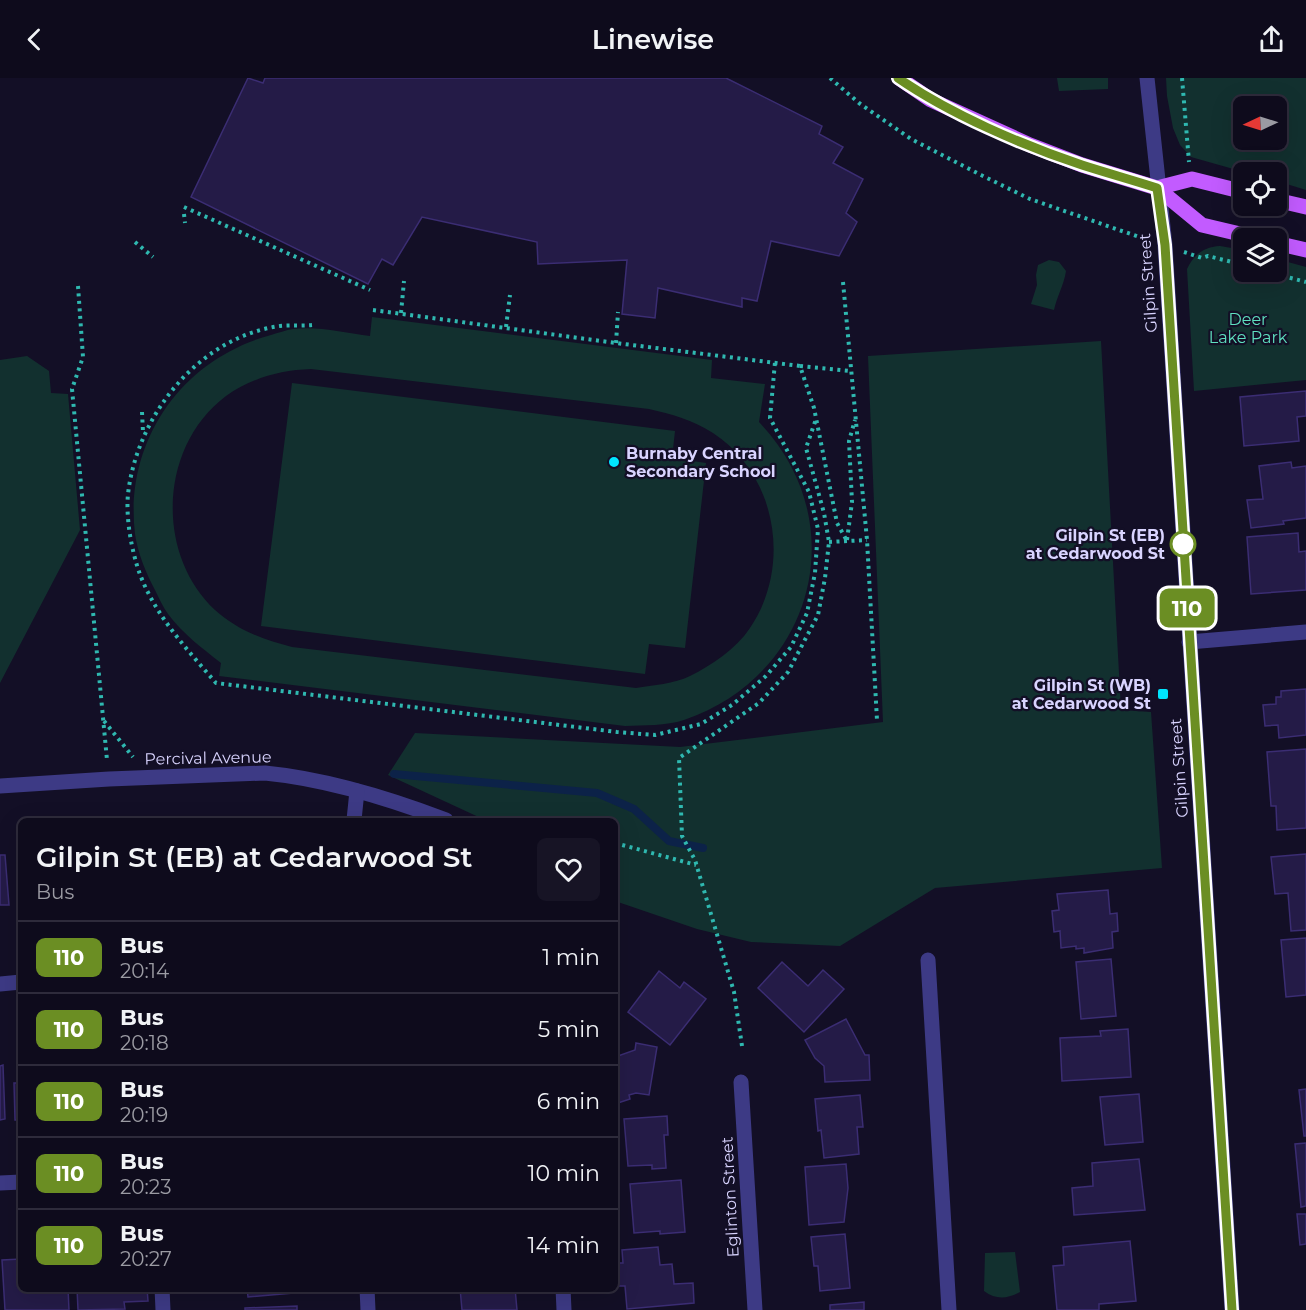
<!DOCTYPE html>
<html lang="en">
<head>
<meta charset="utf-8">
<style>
  :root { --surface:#0e0b1c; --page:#171425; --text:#f1f3f6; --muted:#9b9ba3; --line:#2e2b3b }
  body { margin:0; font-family:Montserrat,sans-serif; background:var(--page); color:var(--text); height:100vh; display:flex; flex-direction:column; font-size:22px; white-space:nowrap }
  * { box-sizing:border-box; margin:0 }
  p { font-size:20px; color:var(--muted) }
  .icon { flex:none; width:33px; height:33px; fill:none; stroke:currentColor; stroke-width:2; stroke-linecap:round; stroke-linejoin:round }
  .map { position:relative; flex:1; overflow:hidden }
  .panel { position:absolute; left:18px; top:740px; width:600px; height:474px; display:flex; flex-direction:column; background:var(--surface); border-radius:9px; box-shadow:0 6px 24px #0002,0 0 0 2px var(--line) }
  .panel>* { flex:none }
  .badge { padding:0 12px; border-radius:9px; font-size:21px; line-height:39px }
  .needle { width:39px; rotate:266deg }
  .controls { position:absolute; left:1233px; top:18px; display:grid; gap:12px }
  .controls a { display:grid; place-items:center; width:54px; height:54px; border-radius:9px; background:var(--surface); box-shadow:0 6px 24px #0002,0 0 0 2px var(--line); font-size:30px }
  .map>.badge { position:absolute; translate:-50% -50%; box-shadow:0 0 0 3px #fff }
  .round { display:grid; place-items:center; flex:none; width:63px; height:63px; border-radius:9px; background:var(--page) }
  .summary { display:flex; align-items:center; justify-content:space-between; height:102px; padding:0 18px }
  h1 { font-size:28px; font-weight:600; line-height:45px }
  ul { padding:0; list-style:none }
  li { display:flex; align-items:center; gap:18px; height:72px; padding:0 18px; border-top:2px solid var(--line) }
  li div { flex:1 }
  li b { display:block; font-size:22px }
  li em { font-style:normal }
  li .badge { min-width:66px; font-weight:700; text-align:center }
  header { display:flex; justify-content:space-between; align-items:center; height:78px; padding:0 18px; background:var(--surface); font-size:27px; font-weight:600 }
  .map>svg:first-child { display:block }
  .green { fill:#12302f; fill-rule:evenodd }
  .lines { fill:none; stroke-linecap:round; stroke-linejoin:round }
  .stream { stroke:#0c2248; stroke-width:8 }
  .building { fill:#241b47; stroke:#3b2d73; stroke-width:1.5 }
  .path { stroke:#2fb8b0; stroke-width:4; stroke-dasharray:3 4.5; stroke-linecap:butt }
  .minor { stroke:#3d3a85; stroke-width:15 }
  .major { stroke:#c25bff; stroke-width:15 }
  .line-casing { stroke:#fff; stroke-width:14 }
  .line { stroke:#6b8e23; stroke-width:9 }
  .poi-dot { fill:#00e5ff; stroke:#130f26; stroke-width:2 }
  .stop-dot { fill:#fff; stroke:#6b8e23; stroke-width:3 }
  .labels { text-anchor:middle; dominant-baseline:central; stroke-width:4.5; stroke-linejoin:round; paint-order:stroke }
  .street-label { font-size:16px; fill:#d9d4ff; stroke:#130f26 }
  .park-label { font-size:16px; fill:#5fe0c0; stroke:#130f26 }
  .poi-label { font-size:16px; font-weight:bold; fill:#d9d4ff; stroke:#130f26; text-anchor:start }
  .stop-label { font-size:16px; font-weight:bold; fill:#d9d4ff; stroke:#130f26; text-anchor:end }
</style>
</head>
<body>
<header><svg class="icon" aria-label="back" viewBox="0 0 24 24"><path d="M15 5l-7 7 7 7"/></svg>Linewise<svg class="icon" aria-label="share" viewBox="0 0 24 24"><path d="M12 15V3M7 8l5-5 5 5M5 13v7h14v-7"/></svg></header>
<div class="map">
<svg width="1306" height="1232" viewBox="0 0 1306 1232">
  <rect width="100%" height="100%" fill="#130f26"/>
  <g class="green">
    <polygon points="1057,0 1108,0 1108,11 1059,13"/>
    <path d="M1166,0H1306V112L1277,103L1276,94H1244L1191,79L1180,67L1173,50L1167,18ZM1244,28H1276V62H1244Z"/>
    <path d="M1220,168L1243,172L1244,194H1276L1277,181L1306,189V302L1194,313L1187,191C1194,176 1204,169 1220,168Z"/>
    <path d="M1049,182L1059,184L1066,193C1064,207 1057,218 1054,232L1031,226L1037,207L1036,197L1038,187Z"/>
    <path d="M372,239L712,282L711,300L765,306L759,344C855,444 814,598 684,642C666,648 644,647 625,648L219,598L221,585C202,570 183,556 168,536C163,529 159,520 155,512C146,495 138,476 135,456C124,364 181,281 271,257C278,255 286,252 293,251C318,248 346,255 370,258ZM311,291L649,331C671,336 693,342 713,355C777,397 792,488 750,550C736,571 712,587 690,598C674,606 653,607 636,610L292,569C264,562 237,552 215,532C155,476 159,368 226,318C252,300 280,292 311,291Z"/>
    <polygon points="1101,263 1121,632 1151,634 1162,790 935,810 840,868 751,864 697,851 615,823 615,742 485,742 388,697 415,655 680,669 883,644 868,278"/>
    <polygon points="27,278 49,293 51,315 68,316 80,452 0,605 0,282"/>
    <polygon points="292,305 675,353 672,380 706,385 685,570 649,566 645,596 261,548"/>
    <path d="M1015,1174L1020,1214C1007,1221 996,1222 984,1213L985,1175Z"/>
  </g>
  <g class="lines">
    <polyline class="stream" points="394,696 597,715 634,731 669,763 703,770"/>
  </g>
  <g class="building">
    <polygon points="248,0 263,5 265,0 726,0 822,48 819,56 843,69 833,85 863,101 846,135 857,144 839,178 771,163 757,223 742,220 742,229 658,210 655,240 622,236 627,182 538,186 537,164 422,139 393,187 382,181 368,206 191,119"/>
    <polygon points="1306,313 1306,338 1297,339 1299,363 1244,368 1240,319"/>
    <polygon points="1291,384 1292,390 1306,388 1306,440 1283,443 1284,446 1251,450 1247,422 1263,421 1259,388"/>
    <polygon points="1298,455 1299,474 1306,473 1306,512 1251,516 1247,459"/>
    <polygon points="1306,611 1306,657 1279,660 1278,647 1265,648 1263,627 1276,626 1276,619 1281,619 1281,613"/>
    <polygon points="1306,671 1306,750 1277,752 1276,728 1271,728 1267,674"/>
    <polygon points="1306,776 1306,852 1291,853 1288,815 1275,816 1271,779"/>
    <polygon points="0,777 5,777 9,827 0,827"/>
    <polygon points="1108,812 1110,836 1117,835 1118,853 1112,854 1113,870 1084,875 1084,870 1076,871 1076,868 1061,870 1060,853 1054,854 1052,833 1059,832 1057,816"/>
    <polygon points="1306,860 1306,917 1286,919 1281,862"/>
    <polygon points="1111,881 1116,938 1081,941 1076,884"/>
    <polygon points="782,884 808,908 823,892 844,911 804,954 758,910"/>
    <polygon points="659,893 680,910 684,904 706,921 670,967 628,934"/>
    <polygon points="846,941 865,977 869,977 870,1002 825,1004 824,988 815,980 805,962"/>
    <polygon points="1128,951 1131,999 1062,1003 1060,960 1101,958 1100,953"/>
    <polygon points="636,965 657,969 649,1017 636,1015 629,1017 630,1021 615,1026 615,979 635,972"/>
    <polygon points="3,987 5,1041 0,1042 0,988"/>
    <polygon points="14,1005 21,1005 21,1042 15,1042"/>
    <polygon points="1306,1011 1306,1058 1304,1058 1299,1012"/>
    <polygon points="1139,1016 1143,1064 1105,1067 1100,1019"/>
    <polygon points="860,1017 863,1049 857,1049 859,1076 824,1080 821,1052 818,1053 815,1021"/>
    <polygon points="667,1038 668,1057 664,1057 666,1090 652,1091 652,1087 628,1088 624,1041"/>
    <polygon points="1306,1065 1306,1128 1301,1129 1295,1066"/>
    <polygon points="1139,1081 1145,1132 1074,1137 1072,1110 1093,1108 1092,1085"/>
    <polygon points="846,1086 848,1110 844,1144 809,1147 805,1089"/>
    <polygon points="681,1102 685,1154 660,1156 660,1153 634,1155 630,1106"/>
    <polygon points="1297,1136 1306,1136 1306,1166 1300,1167"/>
    <polygon points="845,1156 850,1210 820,1213 818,1188 814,1188 811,1159"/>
    <polygon points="1130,1163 1136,1223 1099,1226 1099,1232 1057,1232 1053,1188 1064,1187 1063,1169"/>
    <polygon points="658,1169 660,1187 672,1186 674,1206 693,1205 694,1225 627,1231 625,1208 618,1208 616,1185 623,1185 622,1172"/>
    <polygon points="21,1181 21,1210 68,1210 69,1232 5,1232 2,1182"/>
    <polygon points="77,1210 147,1210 148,1223 124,1224 125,1231 78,1232"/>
    <polygon points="247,1210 292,1210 293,1215 248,1219"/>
    <polygon points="460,1210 515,1210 517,1232 462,1232"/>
    <polygon points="864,1224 864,1232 830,1232 830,1227"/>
    <polygon points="297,1228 297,1232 245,1232 245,1230"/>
  </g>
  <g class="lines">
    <g class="path">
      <polyline points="830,0 859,25 911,61 981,97 1030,121 1145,161"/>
      <polyline points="1182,0 1189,84"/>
      <polyline points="184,129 370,212"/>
      <polyline points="184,136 185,145"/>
      <polyline points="135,164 153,179"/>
      <polyline points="1184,174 1202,180 1208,178 1244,187"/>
      <polyline points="1268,194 1306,204"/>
      <polyline points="843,204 867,462 877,642"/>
      <polyline points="78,208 83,279 72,311 107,682"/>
      <polyline points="373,232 616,265 800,288 814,330 837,445 847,463"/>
      <polyline points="401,235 404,203"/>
      <path d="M312,247C302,248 291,247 280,248C199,259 137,337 128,416C126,437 130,463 136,484C149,531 185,569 216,605L617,654L655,657L701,646L732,627L766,598L791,569L807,535L815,495L818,451L809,414L770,340L775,284"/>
      <polyline points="506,249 510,217"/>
      <polyline points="616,265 618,234"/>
      <polyline points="800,288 851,293"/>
      <polyline points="142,334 143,354"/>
      <polyline points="847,462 852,424 849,363 855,342"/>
      <polyline points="829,464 867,462"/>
      <polyline points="104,643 133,679"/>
      <polyline points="615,765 696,787"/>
      <polyline points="742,968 734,914 695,782 682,758 679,680 759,625 788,594 818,537 825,500 829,464 824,435 806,370 816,341"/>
    </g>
    <g class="minor">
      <polyline points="1147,0 1165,167 1232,1232"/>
      <polyline points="1189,564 1306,554"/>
      <path d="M0,708L109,701L265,695C327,701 388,720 446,742"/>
      <polyline points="354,742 357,713"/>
      <polyline points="928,882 949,1232"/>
      <polyline points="0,906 21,904"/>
      <polyline points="741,1004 755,1232"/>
      <polyline points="0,1105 21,1104"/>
      <polyline points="162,1210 163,1232"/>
      <polyline points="367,1210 368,1232"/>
      <polyline points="563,1210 564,1232"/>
    </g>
    <g class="major">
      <polyline points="899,0 931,22 1030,67 1082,87 1157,110 1202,147 1257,160"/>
      <polyline points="1157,110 1192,101 1244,114"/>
      <polyline points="1276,122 1306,129"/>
      <polyline points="1276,165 1306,172"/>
    </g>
  </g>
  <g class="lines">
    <g class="line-casing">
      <path id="line" d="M898,0C950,36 1022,67 1082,87C1107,95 1132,102 1157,110L1165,167L1232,1232"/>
    </g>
    <use href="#line" class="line"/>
  </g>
  <g class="poi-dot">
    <circle cx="614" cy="384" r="6"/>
    <rect x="1157" y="610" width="12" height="12" rx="3"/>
  </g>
  <circle class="stop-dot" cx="1183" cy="466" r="12"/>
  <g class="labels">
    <g class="street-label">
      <text transform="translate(1148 205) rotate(-94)">Gilpin Street</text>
      <text transform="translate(208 680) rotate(-1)">Percival Avenue</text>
      <text transform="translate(1179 690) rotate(-94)">Gilpin Street</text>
      <text transform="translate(730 1119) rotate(-93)">Eglinton Street</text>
    </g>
    <g class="park-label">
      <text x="1248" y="241">Deer<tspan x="1248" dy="18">Lake Park</tspan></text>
    </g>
    <g class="poi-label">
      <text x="626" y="375">Burnaby Central<tspan x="626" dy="18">Secondary School</tspan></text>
      <text x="1151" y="607" text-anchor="end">Gilpin St (WB)<tspan x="1151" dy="18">at Cedarwood St</tspan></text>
    </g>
    <g class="stop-label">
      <text x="1165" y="457">Gilpin St (EB)<tspan x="1165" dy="18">at Cedarwood St</tspan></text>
    </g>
  </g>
</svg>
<div class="controls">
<a><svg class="needle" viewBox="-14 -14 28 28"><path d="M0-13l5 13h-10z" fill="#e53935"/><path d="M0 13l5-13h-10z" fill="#9b9ba3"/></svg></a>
<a><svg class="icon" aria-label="locate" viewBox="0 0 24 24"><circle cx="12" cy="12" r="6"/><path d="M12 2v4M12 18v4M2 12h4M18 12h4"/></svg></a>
<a><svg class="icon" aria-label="layers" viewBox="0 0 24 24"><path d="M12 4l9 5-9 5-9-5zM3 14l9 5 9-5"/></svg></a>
</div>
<b class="badge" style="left:1187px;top:530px;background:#6b8e23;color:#fff">110</b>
<section class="panel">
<div class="summary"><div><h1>Gilpin St (EB) at Cedarwood St</h1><p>Bus</p></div><a class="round"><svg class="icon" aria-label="heart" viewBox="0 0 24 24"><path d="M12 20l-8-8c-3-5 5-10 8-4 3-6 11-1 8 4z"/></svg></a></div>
<ul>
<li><span class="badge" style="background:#6b8e23;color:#fff">110</span><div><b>Bus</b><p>20:14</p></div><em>1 min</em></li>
<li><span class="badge" style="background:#6b8e23;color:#fff">110</span><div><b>Bus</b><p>20:18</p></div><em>5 min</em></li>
<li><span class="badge" style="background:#6b8e23;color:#fff">110</span><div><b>Bus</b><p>20:19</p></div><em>6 min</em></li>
<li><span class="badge" style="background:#6b8e23;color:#fff">110</span><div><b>Bus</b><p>20:23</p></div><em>10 min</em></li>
<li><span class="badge" style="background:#6b8e23;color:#fff">110</span><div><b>Bus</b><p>20:27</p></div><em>14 min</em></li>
</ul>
</section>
</div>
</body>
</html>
